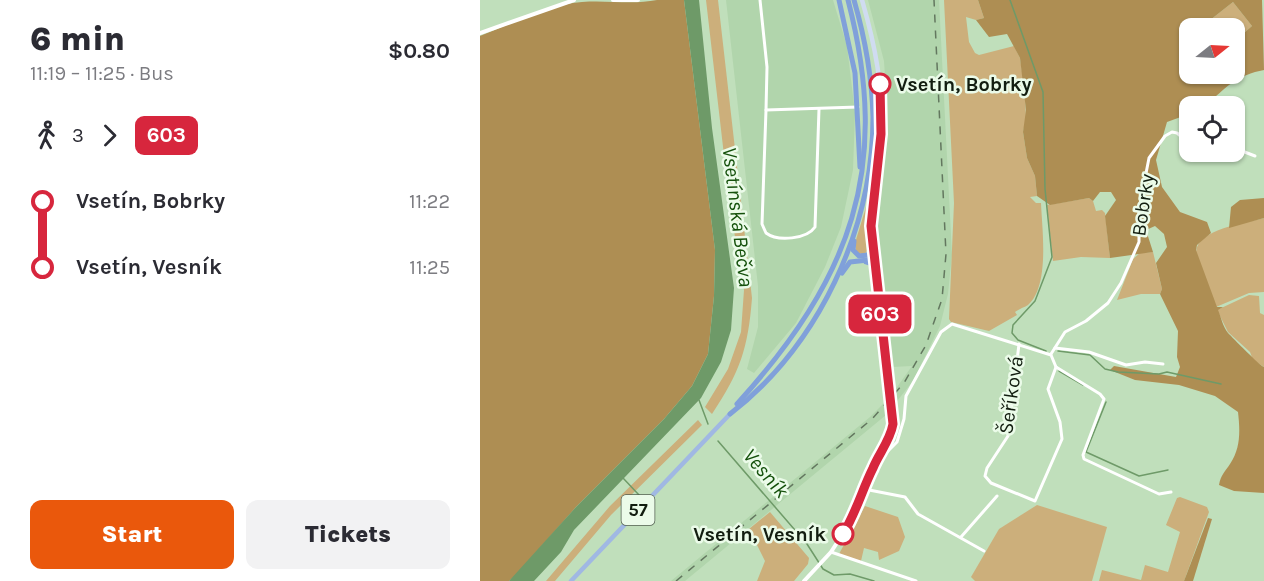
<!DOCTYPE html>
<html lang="en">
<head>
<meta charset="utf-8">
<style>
  :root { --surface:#fff; --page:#f2f2f3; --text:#2b2b33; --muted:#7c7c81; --accent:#ea580c }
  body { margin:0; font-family:Karla,sans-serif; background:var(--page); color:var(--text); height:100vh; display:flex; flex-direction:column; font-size:22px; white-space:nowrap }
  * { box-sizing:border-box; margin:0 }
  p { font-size:20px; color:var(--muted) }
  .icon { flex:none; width:33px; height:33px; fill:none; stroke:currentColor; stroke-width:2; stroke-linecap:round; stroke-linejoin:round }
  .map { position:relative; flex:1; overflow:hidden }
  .side { display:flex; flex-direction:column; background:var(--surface); width:480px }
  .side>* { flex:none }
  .badge { padding:0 12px; border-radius:9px; font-size:21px; line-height:39px }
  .needle { width:39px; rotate:72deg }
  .buttons { position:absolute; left:699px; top:18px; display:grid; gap:12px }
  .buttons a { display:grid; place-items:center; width:66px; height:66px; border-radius:12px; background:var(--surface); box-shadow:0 2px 4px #0004; font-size:30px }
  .map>.badge { position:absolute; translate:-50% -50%; box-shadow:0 0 0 3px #fff }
  .legs { display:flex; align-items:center; gap:9px; height:66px; padding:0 30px; font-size:20px }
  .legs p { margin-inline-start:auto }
  .overview { display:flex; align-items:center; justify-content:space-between; height:102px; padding:0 30px }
  h1 { font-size:33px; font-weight:800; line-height:45px }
  .primary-button { display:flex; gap:12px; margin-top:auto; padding:12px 30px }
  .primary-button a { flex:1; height:69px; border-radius:12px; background:var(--accent); color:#fff; font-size:24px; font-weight:800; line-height:69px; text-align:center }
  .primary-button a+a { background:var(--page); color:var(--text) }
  ul { padding:0 30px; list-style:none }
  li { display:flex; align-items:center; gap:21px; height:66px; font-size:22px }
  li i { display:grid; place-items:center; width:9px; height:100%; margin:0 8px; background:currentColor }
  li i::after { content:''; width:15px; height:15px; margin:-8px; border:4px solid; border-radius:50%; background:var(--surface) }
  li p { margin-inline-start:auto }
  li:first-child i { background:linear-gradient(#0000 50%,currentColor 0) }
  li:last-child i { background:linear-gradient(currentColor 50%,#0000 0) }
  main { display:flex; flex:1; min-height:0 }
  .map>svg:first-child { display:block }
  .built { fill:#b1d5ac }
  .green { fill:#ccaf7b }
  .forest { fill:#ae8e53; fill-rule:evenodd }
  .water { fill:#6e9a68 }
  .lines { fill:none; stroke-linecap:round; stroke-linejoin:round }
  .stream { stroke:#6e9a68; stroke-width:1.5 }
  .minor { stroke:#fff; stroke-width:3 }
  .tertiary { stroke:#fff; stroke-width:4 }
  .secondary { stroke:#d0dcf1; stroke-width:4.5 }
  .primary { stroke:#a0b8e3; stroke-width:4.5 }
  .trunk { stroke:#80a0da; stroke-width:5 }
  .rail { stroke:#63775f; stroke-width:1.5; stroke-dasharray:8 8; stroke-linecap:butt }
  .line-1-casing { stroke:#fff; stroke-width:14 }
  .line-1 { stroke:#d7263d; stroke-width:9 }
  .stop-1-dot { fill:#fff; stroke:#d7263d; stroke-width:3 }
  .labels { text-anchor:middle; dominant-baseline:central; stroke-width:5; stroke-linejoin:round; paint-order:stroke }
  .shield { fill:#ebfbe9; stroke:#536051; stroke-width:1.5 }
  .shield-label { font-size:18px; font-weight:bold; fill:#121d10 }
  .stop-label { font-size:20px; font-weight:bold; fill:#121d10; stroke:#ebfbe9; text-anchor:start }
  .street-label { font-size:20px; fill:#121d10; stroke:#ebfbe9 }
  .water-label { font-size:21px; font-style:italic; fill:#15510c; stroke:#ebfbe9 }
</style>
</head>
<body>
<main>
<section class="side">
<div class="overview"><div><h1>6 min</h1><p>11:19 – 11:25 · Bus</p></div><b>$0.80</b></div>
<div class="legs"><svg class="icon" aria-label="walk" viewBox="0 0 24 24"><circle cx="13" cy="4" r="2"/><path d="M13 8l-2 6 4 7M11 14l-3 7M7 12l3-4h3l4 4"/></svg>3<svg class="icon" aria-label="forward" viewBox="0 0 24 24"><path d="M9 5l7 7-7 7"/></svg><b class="badge" style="background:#d7263d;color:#fff">603</b></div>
<ul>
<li><i style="color:#d7263d"></i><b>Vsetín, Bobrky</b><p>11:22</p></li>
<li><i style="color:#d7263d"></i><b>Vsetín, Vesník</b><p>11:25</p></li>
</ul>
<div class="primary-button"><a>Start</a><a>Tickets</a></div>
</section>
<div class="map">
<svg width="784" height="581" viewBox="0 0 784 581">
  <rect width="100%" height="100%" fill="#c0dfbb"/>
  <g class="built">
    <polygon points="246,0 353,0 367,46 375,113 373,170 361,227 345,267 316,323 274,373 267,369 278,327 278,286"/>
    <polygon points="388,0 459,0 472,255 468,294 460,326 433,381 406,415 205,581 191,581 390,417 410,397 432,366 412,367 394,228 406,92 404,61"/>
  </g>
  <g class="green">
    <path d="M226,0H238L272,298C268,349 260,372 232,414L225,407L248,369L261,332L264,290L250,207Z"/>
    <path d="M464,0H498L504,18L496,20L486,17L489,42L495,53L499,55L534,46L540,58L545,92L546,119L543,132L547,158L555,176L557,196L550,197L556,203H561C562,229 570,286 548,305C545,307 539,309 535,312L537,315L509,331L471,322L469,319L474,203Z"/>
    <polygon points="753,2 772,26 755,41 754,28 720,28"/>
    <polygon points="390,194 390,247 384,255 376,252 375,243"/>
    <polygon points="609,198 613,201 616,211 622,210 625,213 630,258 601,257 573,261 567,205"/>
    <path d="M784,218V292L769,293L736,307L716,252C717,229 766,223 784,218Z"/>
    <polygon points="673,252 682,289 680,294 661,294 637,300 653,259 660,253"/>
    <polygon points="769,295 779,296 780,313 784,315 784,367 773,360 770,352 748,332 737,310"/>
    <polygon points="218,420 222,425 131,515 75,581 66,581 130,506"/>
    <polygon points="700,497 727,507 729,512 704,581 619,581 622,570 661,580 665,565 688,572 700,532 686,525 697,498"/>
    <polygon points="557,505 627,527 612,581 495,581 491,577 519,529"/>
    <polygon points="385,506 418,517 425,537 419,551 399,560 398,552 384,548 381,561 359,554"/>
    <polygon points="290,512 329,558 328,564 314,581 277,581 285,561 269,529"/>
  </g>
  <g class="forest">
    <path d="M177,0H204L235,250L234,296L228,354L212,386L184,419L96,507L36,575L29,581H0V36C32,24 68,4 102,2C128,0 152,5 177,0Z"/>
    <path d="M498,0H782L784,70C772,72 760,77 749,85C735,96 729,106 710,106L709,114L687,122L676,160L682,187L700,212L727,222L731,233L717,245L716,250L737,307H743L738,310C741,317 743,327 748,333C753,338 780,366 784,367V493L754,491L739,485C741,474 745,472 750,464C761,448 760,430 758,412L735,396L699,385L655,380L630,370L634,366L696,377L700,367L697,357L698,331L680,294L682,289L676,263L687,247L684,234L675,226L666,230L673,252L630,258L625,216L636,200L631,192H620L613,201L609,198L570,205L557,196L555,176L547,158L543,132L546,110L540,58L527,34L509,37L496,20L504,18ZM753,2L772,26L755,41L754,74H710V28H720Z"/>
    <polygon points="784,198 784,218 749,228 751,207 760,200"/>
    <polygon points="728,518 732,519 713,581 704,581"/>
  </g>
  <polygon class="water" points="204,0 219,0 232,128 254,288 251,330 241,362 221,398 94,530 81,552 54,581 29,581 96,507 184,419 212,386 228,354 234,296 235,250"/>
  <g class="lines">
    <g class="stream">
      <polyline points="530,0 563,92 565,189 572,257 555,301 533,325 532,333 538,340 566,351"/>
      <polyline points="578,351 610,355 625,369 638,372 679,374 687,372 741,384"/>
      <polyline points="579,371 603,385"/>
      <polyline points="219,400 228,424"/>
      <polyline points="626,402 606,452 659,476 688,470"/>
      <polyline points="238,441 327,544 343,569 354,575 370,574 394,581"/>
      <polyline points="143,478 159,495"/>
    </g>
    <g class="minor">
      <polyline points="280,0 287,67 286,110 378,107"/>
      <path d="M286,110L282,224L286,233C298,242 327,239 335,227L339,109"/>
      <polyline points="727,152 762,151 775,156"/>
      <polyline points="539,344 528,436 507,468 505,476 511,483 555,501 582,439 580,422 568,389 576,367"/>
      <polyline points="575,348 609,352 646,365 665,362 683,364"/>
      <polyline points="571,354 585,332 606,321 628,303 641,283 659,242 659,209 669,158 685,136 692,132 697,133 710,144"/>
      <polyline points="394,465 417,442 424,419 426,396 461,332 472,324 571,355 576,367 620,394 624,399 603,455 604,459 679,494 691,492"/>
      <polyline points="384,489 425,497 438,514 504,551"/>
      <polyline points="481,537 517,496"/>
      <polyline points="351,552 436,581"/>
    </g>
    <g class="tertiary">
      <polyline points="133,0 158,0"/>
      <polyline points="0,33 94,0"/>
      <polyline points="324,581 351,552 375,515 393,467 412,432 413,412 395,273"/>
    </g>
    <path class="secondary" d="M382,0C395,45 404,89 401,136C398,174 388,211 393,250"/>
    <polyline class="primary" points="91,581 250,414"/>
    <g class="trunk">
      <polyline points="359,0 375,73 380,167"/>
      <polyline points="374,241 373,250 379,256 388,255 393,246"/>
      <polyline points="386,262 392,264 395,273"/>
      <polyline points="362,273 370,262 388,260 394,253"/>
      <path d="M257,404C371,278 412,169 368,0"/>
      <path d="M250,414C339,345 393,229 393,117C392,77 385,38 374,0"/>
    </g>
    <polyline class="rail" points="196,581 392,419 424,383 446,345 462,299 466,254 454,0"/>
  </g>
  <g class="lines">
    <g class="line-1-casing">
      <path id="line-1" d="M363,534C376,513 382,490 393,468C399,453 410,441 413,424L391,226L401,134L400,84"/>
    </g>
    <use href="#line-1" class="line-1"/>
  </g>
  <g class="stop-1-dot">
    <circle cx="400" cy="84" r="10"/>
    <circle cx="363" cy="534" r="10"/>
  </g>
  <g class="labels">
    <rect class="shield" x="141.5" y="495" width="33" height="30" rx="4.5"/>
    <g class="shield-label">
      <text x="158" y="510">57</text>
    </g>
    <g class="stop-label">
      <text x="416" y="84">Vsetín, Bobrky</text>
      <text x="346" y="534" text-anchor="end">Vsetín, Vesník</text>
    </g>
    <g class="street-label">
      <text transform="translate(663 205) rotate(-82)">Bobrky</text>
      <text transform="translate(531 395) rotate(-82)">Šeříková</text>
    </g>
    <g class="water-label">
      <text transform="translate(258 217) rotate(83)">Vsetínská Bečva</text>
      <text transform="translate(286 473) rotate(49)">Vesník</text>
    </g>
  </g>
</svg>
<div class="buttons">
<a><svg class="needle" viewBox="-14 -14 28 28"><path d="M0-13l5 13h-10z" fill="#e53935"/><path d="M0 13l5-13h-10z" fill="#7c7c81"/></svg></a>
<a><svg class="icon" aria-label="locate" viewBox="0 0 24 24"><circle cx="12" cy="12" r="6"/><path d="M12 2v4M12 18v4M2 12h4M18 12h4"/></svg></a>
</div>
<b class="badge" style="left:400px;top:314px;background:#d7263d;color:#fff">603</b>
</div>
</main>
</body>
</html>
